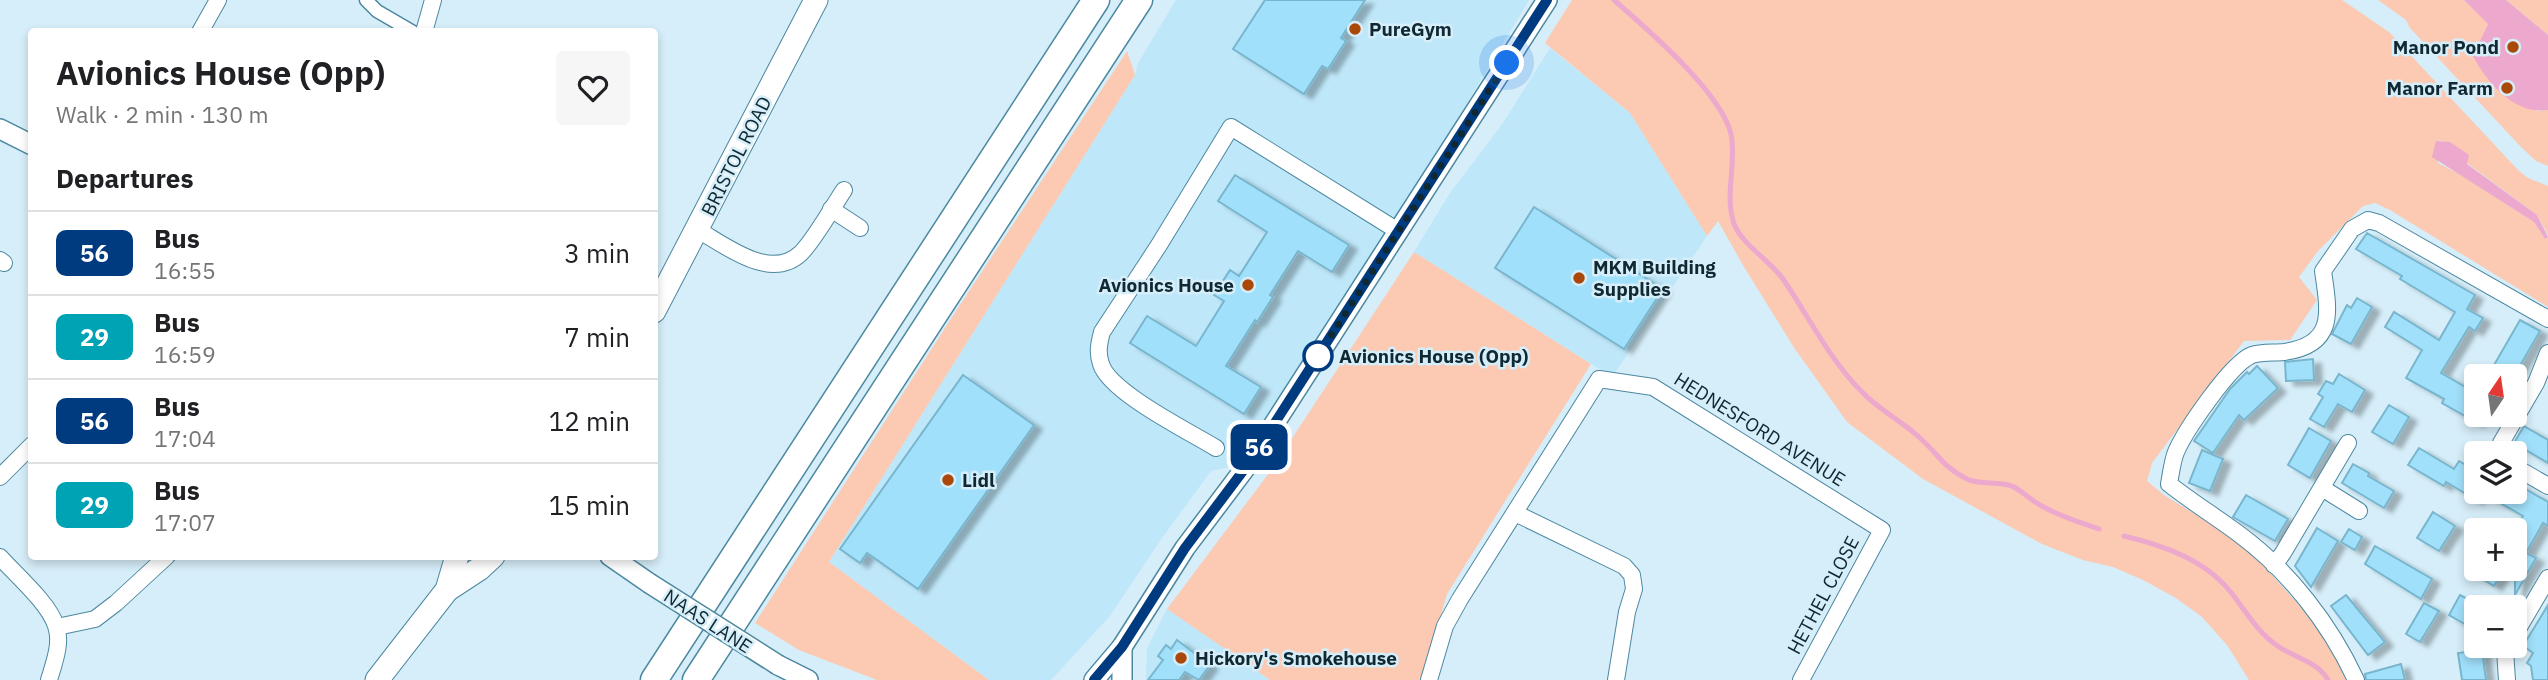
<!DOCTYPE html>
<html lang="en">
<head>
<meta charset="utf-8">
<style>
  :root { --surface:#fff; --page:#f6f6f6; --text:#202124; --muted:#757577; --line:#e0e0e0 }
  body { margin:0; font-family:"IBM Plex Sans",sans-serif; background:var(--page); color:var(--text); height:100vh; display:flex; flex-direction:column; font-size:26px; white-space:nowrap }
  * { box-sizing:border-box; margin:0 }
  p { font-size:23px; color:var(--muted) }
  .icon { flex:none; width:38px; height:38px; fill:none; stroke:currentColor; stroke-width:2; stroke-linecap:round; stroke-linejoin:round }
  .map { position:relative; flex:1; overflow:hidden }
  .sheet { position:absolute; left:28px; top:28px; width:630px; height:532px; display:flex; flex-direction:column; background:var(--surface); border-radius:7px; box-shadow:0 4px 10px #0003 }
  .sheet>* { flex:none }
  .badge { padding:0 14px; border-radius:10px; font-size:24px; line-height:46px }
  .needle { width:46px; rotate:13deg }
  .controls { position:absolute; left:2464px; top:364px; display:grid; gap:14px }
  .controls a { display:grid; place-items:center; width:63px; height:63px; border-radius:7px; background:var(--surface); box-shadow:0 4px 10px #0003; font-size:35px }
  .you { position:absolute; width:35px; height:35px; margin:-18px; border:5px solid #fff; border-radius:50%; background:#1a73e8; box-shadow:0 0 0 10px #1a73e833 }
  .map>.badge { position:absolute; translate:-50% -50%; box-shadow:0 0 0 4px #fff }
  h2 { padding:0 28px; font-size:26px; line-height:63px }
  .round { display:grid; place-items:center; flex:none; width:74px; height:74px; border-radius:7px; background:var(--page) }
  .overview { display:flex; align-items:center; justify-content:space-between; height:119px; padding:0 28px }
  h1 { font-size:33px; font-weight:800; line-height:52px }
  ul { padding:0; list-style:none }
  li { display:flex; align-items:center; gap:21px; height:84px; padding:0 28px; border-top:2px solid var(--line) }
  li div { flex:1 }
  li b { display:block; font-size:26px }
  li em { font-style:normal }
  li .badge { min-width:77px; font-weight:700; text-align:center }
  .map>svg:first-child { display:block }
  .built { fill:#bee7f9 }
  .green { fill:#fcc9b2 }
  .water { fill:#eca9cd }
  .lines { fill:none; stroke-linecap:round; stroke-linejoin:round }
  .stream { stroke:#eca9cd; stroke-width:5 }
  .building { fill:#a1e0fa; stroke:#79b6ce; stroke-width:2; filter:url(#shadow) }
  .pedestrian-casing { stroke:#4c88a0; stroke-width:15 }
  .minor-casing { stroke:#4c88a0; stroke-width:18 }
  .tertiary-casing { stroke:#4c88a0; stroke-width:22 }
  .secondary-casing { stroke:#4c88a0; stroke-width:25 }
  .trunk-casing { stroke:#4c88a0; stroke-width:29 }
  .pedestrian { stroke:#fff; stroke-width:12 }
  .minor { stroke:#fff; stroke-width:16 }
  .tertiary { stroke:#fff; stroke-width:19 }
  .secondary { stroke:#fff; stroke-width:23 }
  .trunk { stroke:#fff; stroke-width:26 }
  .tertiary-bridge-casing { stroke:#4c88a0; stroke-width:22; stroke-linecap:butt }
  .tertiary-bridge { stroke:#fff; stroke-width:19 }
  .line-casing { stroke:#fff; stroke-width:16 }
  .line { stroke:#003b80; stroke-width:10 }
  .walk { stroke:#0f2832; stroke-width:7; stroke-dasharray:0 12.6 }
  .poi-dot { fill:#aa480a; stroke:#d6eef9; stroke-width:2.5 }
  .stop-dot { fill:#fff; stroke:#003b80; stroke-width:3.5 }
  .labels { text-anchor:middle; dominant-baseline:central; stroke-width:5; stroke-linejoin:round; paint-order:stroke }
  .poi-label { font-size:19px; font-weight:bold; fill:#0f2832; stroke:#d6eef9; text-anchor:start }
  .street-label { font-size:19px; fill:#0f2832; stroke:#d6eef9 }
  .stop-label { font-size:19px; font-weight:bold; fill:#0f2832; stroke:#d6eef9; text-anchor:start }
</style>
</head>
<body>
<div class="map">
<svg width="2548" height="680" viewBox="0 0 2548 680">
  <defs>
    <filter id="shadow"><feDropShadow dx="8" dy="4.5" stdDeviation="2" flood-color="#0004"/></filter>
  </defs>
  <rect width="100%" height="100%" fill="#d6eef9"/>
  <g class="built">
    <polygon points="1176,0 1529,0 1398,218 1258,432 1230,467 1211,471 1162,538 1110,616 1051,680 989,680 829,562 1135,75 1138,63"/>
    <polygon points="1550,48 1630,113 1707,236 1612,377 1414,252 1450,193 1503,123"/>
    <polygon points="1167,609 1270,680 1146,680 1147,648"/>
  </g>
  <g class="green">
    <polygon points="1572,0 2342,0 2389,32 2519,171 2528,178 2548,186 2548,235 2537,215 2467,163 2450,142 2436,141 2438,163 2461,175 2534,222 2545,239 2548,237 2548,307 2390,210 2375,203 2363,206 2318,251 2299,277 2317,300 2290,340 2244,341 2152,463 2147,481 2164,495 2211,524 2253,554 2324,633 2346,680 2249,680 2227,645 2202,617 2176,598 2143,580 2113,567 2083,560 2042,544 1923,479 1847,422 1795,349 1744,267 1718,221 1707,236 1630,113 1545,43"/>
    <polygon points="2378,0 2464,0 2488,23 2482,38 2536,111 2548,110 2548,166 2536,161 2521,147 2410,28 2406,20"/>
    <polygon points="2506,0 2548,0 2548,35"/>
    <polygon points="1127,51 1135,75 829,562 989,680 877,680 799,650 755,623 956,311"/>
    <polygon points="1414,252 1591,364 1447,594 1422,680 1270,680 1167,609 1272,469"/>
  </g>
  <g class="water">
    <path d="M2464,0H2506L2548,35V110C2515,115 2487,83 2473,56L2488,24Z"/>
    <polygon points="2436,141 2450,142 2469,155 2467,164 2537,215 2548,237 2545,239 2534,222 2432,157"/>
  </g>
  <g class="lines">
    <g class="stream">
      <path d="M1614,0C1647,29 1721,92 1731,134C1737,164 1724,194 1734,224C1742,244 1770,261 1783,279C1809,317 1829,359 1862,392C1879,410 1902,421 1920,438C1939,455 1943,467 1967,479C1982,486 1999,480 2014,487C2023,492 2031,500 2040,505C2058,516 2079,522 2099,529"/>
      <path d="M2124,536C2162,545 2203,559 2229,590C2245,609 2257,633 2279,647C2296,658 2318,662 2328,680"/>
    </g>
  </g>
  <g class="building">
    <polygon points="1265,0 1365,0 1341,38 1346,41 1328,69 1322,66 1304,94 1233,49"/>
    <polygon points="1235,175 1349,245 1332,272 1298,251 1270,295 1273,297 1257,322 1255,320 1226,366 1261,387 1244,414 1130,343 1147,316 1196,346 1224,301 1214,295 1230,270 1239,276 1267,232 1218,201"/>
    <polygon points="1534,207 1663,289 1624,349 1495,268"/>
    <polygon points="2367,233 2475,295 2467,309 2483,318 2475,331 2469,327 2441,373 2476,393 2476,422 2442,403 2444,399 2406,378 2422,350 2385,327 2394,312 2439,340 2455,312 2400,279 2402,276 2356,249"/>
    <polygon points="2357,298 2372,307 2351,344 2332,334 2347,305 2351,308"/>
    <polygon points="2520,320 2540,331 2514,376 2490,376 2496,366 2494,365"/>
    <polygon points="2313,359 2314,380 2286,381 2285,362"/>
    <polygon points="2257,366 2278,388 2244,420 2239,415 2213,453 2194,441 2230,389 2247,372 2249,374"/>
    <polygon points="2339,374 2365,390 2352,412 2338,404 2324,427 2310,419 2323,397 2318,394 2326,381 2333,384"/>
    <polygon points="963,375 1034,425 918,589 867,553 860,563 840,549"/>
    <polygon points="2389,405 2409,417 2393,444 2372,432"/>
    <polygon points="2524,426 2548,440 2548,463 2514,443"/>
    <polygon points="2309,428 2331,441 2310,478 2288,465"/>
    <polygon points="2419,448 2454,469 2459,461 2476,471 2476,500 2446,482 2444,486 2408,465"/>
    <polygon points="2202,450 2223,459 2210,491 2189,483"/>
    <polygon points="2353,464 2369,473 2368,476 2394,491 2384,508 2342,483"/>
    <polygon points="2515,483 2548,502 2548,526 2543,523 2526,553 2536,558 2515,595 2515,540 2523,525 2519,522 2523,516 2481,492 2515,492"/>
    <polygon points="2246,495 2288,519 2275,541 2233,517"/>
    <polygon points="2433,512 2455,526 2439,551 2417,538"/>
    <polygon points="2317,528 2338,541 2311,587 2295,566"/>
    <polygon points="2349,529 2362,537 2355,550 2341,542"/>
    <polygon points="2375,546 2432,579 2421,599 2365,564"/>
    <polygon points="2467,569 2504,569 2494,586"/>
    <polygon points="2346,595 2385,642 2368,655 2331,606"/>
    <polygon points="2460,595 2482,607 2476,607 2476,616 2470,627 2449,615"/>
    <polygon points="2424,603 2439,611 2420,642 2406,634"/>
    <polygon points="2548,605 2548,680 2533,680 2531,666 2527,663 2533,653 2523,646"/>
    <polygon points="1177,640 1210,665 1199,680 1185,672 1179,680 1148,680 1163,660 1158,656 1166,645 1171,649"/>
    <polygon points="2482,650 2486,680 2462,680 2458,653"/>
    <polygon points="2401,664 2405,680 2366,680 2365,674"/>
  </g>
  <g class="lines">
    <g class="pedestrian-casing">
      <polyline id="pedestrian" points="366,0 377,11 413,32"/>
    </g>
    <g class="minor-casing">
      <g id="minor">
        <polyline points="200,32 218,0"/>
        <polyline points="424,32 433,0"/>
        <polyline points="831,209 860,228"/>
        <path d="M698,230C726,246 771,282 801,253C815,239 832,208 844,190"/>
        <polyline points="0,260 4,263"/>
        <path d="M1216,448C1190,432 1109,392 1101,364C1097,353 1099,343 1102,332L1159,245L1231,127L1398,231"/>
        <polyline points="2500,453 2501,443 2536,383 2548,353"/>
        <polyline points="2515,467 2548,486"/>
        <polyline points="0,477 32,445"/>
        <polyline points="2322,488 2359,511"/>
        <polyline points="1515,513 1624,566 1632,575 1634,589 1627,612 1616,680"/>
        <path d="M0,557C16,575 49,603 56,626C62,643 54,663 49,680"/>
        <polyline points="2274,565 2283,553 2348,443"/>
        <polyline points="57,627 95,619 116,603 167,556"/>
        <polyline points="2515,634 2548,578"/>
        <polyline points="1429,680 1445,626 1460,599 1599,379 1653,387 1882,530 1801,680"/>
        <path d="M2356,680C2330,624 2289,571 2239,534C2216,517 2192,502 2169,484C2171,474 2172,462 2176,452C2185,431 2231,363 2252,355C2261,352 2274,353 2284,352C2336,345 2329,312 2323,271L2352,229L2368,220L2379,223L2548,319"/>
        <polyline points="2507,680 2505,650 2508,646"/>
      </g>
    </g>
    <g class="tertiary-casing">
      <g id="tertiary">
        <polyline points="0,129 32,145"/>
        <polyline points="610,556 649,583"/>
        <polyline points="1122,647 1122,680"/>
        <polyline points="778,665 808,680"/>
        <polyline points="1094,680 1122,647 1185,548 1249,463 1547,0"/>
      </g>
    </g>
    <g class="secondary-casing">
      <g id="secondary">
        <polyline points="654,311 816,0"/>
        <polyline points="447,590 479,569 493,556"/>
        <polyline points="377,680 447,590 457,556"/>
      </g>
    </g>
    <g class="trunk-casing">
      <g id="trunk">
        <polyline points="654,680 1096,0"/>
        <polyline points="696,680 1139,0"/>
      </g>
    </g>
    <use href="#pedestrian" class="pedestrian"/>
    <use href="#minor" class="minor"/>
    <use href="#tertiary" class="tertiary"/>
    <use href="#secondary" class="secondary"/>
    <use href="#trunk" class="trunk"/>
    <g class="tertiary-bridge-casing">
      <polyline id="tertiary-bridge" points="649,583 778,665"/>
    </g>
    <use href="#tertiary-bridge" class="tertiary-bridge"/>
  </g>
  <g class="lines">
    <g class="line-casing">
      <polyline id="line" points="1094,680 1122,647 1185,548 1249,463 1547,0"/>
    </g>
    <use href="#line" class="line"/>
    <polyline class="walk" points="1318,356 1507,63"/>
  </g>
  <g class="poi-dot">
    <circle cx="1355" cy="29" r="7"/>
    <circle cx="2513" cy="47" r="7"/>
    <circle cx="2507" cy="88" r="7"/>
    <circle cx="1579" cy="278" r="7"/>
    <circle cx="1248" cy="285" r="7"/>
    <circle cx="948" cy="480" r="7"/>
    <circle cx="1181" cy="658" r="7"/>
  </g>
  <circle class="stop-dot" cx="1318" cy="356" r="14"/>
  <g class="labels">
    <g class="poi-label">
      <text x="1369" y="29">PureGym</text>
      <text x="2499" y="47" text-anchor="end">Manor Pond</text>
      <text x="2493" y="88" text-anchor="end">Manor Farm</text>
      <text x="1593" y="267">MKM Building<tspan x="1593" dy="22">Supplies</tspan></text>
      <text x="1234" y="285" text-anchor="end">Avionics House</text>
      <text x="962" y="480">Lidl</text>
      <text x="1195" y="658">Hickory's Smokehouse</text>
    </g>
    <g class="street-label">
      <text transform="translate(736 156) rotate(-63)">BRISTOL ROAD</text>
      <text transform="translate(1760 429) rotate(32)">HEDNESFORD AVENUE</text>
      <text transform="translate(1823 595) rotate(-62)">HETHEL CLOSE</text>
      <text transform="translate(708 621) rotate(33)">NAAS LANE</text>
    </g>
    <g class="stop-label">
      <text x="1339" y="356">Avionics House (Opp)</text>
    </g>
  </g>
</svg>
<div class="controls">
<a><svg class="needle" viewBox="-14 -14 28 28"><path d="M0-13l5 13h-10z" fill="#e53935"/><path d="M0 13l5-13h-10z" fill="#757577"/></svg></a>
<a><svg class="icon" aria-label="layers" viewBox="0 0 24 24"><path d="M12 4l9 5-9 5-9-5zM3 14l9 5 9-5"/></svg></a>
<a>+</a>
<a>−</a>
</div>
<div class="you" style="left:1507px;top:63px"></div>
<b class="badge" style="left:1259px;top:447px;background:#003b80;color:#fff">56</b>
<section class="sheet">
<div class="overview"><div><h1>Avionics House (Opp)</h1><p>Walk · 2 min · 130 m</p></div><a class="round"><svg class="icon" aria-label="heart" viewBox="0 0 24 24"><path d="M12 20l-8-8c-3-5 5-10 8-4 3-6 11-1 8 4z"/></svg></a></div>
<h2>Departures</h2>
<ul>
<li><span class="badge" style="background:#003b80;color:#fff">56</span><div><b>Bus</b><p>16:55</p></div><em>3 min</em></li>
<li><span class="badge" style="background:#00a3b4;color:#fff">29</span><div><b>Bus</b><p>16:59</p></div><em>7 min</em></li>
<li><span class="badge" style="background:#003b80;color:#fff">56</span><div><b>Bus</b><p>17:04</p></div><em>12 min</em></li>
<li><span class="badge" style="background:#00a3b4;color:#fff">29</span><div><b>Bus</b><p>17:07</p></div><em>15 min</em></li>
</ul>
</section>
</div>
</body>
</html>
